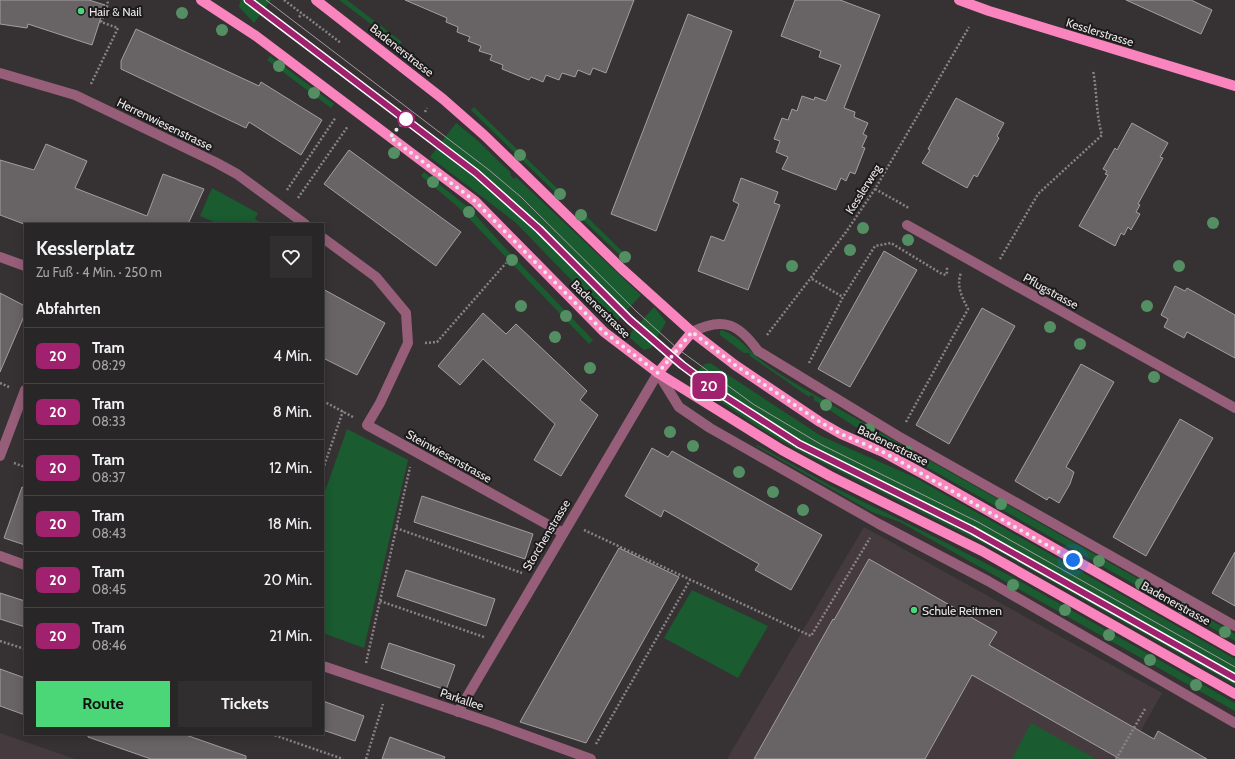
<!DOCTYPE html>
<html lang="de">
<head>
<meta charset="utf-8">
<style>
  :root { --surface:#282626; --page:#302e2e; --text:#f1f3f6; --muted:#a5a5a7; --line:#444343; --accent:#4bd677 }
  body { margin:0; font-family:Cabin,sans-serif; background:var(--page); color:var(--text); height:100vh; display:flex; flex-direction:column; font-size:15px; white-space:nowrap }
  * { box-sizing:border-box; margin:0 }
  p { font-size:13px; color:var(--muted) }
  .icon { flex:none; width:22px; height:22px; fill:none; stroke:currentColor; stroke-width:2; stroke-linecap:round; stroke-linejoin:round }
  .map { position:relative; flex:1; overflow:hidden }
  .details { position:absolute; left:24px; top:223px; width:300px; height:512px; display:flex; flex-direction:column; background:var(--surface); border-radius:0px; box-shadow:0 2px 10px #0003,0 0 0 1px var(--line) }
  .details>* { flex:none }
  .badge { padding:0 8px; border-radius:6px; font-size:14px; line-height:26px }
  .you { position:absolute; width:20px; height:20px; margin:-10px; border:3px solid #fff; border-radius:50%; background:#1a73e8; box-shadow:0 0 0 6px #1a73e833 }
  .map>.badge { position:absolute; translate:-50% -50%; box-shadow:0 0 0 2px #fff }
  h2 { padding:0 12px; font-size:15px; line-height:36px }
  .round { display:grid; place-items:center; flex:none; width:42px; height:42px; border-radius:0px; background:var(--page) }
  .overview { display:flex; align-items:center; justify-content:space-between; height:68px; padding:0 12px }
  h1 { font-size:19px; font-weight:700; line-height:30px }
  .primary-button { display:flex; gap:8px; margin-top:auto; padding:8px 12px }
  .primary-button a { flex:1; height:46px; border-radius:0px; background:var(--accent); color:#111; font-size:16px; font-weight:700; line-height:46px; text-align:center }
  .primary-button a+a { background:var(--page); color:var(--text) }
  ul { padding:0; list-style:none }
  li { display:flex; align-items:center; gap:12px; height:56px; padding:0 12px; border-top:1px solid var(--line) }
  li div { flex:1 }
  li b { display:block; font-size:15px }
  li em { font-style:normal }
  li .badge { min-width:44px; font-weight:700; text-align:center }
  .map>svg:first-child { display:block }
  .built { fill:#453b3e }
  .green { fill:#1a5b2f }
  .building { fill:#686365; stroke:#a39ea0 }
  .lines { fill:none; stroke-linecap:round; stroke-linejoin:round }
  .path { stroke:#888485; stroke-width:2.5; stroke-dasharray:2 2; stroke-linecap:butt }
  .minor { stroke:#975e79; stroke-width:10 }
  .major { stroke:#fa85be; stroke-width:10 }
  .tram { stroke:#a09c9d; stroke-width:1 }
  .tree { fill:#548f63 }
  .line-casing { stroke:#fff; stroke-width:9 }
  .line { stroke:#a0216e; stroke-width:6 }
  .walk { stroke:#eae7e8; stroke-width:4; stroke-dasharray:0 7.2 }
  .poi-dot { fill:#4bd677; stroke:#1c1a1b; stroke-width:1.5 }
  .stop-dot { fill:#fff; stroke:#a0216e; stroke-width:2 }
  .labels { text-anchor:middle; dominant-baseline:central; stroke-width:4; stroke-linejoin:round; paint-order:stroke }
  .poi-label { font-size:12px; fill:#eae7e8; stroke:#1c1a1b; text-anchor:start }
  .street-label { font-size:12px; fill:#eae7e8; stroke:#1c1a1b }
</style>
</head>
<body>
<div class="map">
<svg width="1235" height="759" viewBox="0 0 1235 759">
  <rect width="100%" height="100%" fill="#363233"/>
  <g class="built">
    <polygon points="864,527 1162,693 1125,759 727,759"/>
    <polygon points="0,733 75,759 0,759"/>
  </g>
  <g class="green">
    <polygon points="241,0 271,0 254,23 240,8 239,6"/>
    <polygon points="339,0 347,0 402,42 399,45"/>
    <polygon points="270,56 334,104 331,108 267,60"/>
    <polygon points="474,107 564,195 561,198 471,110"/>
    <polygon points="456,123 477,140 511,173 510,175 514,179 516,177 641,295 614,324 515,222 430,157"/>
    <polygon points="424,172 470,209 506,249 593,340 589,344 458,207 421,176"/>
    <polygon points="212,188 258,213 255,219 263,224 219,224 200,216"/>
    <polygon points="580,210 628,257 625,260 577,214"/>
    <polygon points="654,307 666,322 651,348 644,350 628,336"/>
    <path d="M722,330C740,337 749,351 763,362C785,379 809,391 832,405L1235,634V641L854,426L814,400V397L811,395L809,397L750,356V353H744L720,335V331Z"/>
    <polygon points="710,363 821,436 914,477 1235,659 1235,685 991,547 799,451 758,427 692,382 692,376 705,364"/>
    <polygon points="347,429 408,460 364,648 323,633 323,497"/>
    <polygon points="757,445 833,487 919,529 1016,579 1235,703 1235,711 900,522 872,512 756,446"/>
    <polygon points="692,590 768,626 738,678 664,638"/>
    <polygon points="1031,723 1096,759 1012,759"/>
  </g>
  <g class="building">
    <polygon points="0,0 89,0 105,5 92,45 28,24 27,28 0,24"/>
    <polygon points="405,0 634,0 606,73 593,68 590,75 578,70 575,77 562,73 559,80 546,75 543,82 531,77 529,80 502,69 503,65 490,60 492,55 479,51 481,46 468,41 470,37 457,32 458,27 446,22 447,18"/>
    <polygon points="795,0 840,0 880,15 844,108 855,112 854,117 868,123 863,134 867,136 862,147 865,148 855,174 850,172 846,181 841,178 836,190 782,169 788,157 776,152 780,141 774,139 782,118 788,120 792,109 797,111 802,96 814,100 815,97 826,101 841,65 819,57 821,51 781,36"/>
    <polygon points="1126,0 1191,0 1212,10 1201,34"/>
    <polygon points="688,14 732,31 656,231 611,214"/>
    <polygon points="136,29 259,86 261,82 322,120 301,155 249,122 246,128 121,69 121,61"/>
    <polygon points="956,98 1004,123 997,136 999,138 977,177 974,175 967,188 922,163 930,150 928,149"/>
    <polygon points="1132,123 1168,143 1160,157 1163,158 1138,204 1140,205 1136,212 1140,214 1131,230 1128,227 1124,235 1121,233 1115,246 1079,226 1108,175 1105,174 1107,171 1103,169 1115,148 1117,150"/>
    <polygon points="46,144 87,161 75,188 147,216 163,174 204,189 188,224 24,224 0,215 0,160 34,170"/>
    <polygon points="349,150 461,232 436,266 324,184"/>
    <polygon points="741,178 778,192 774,203 780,205 748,290 698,271 711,236 724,241 739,204 733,201"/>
    <polygon points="884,251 917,270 850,387 818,369"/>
    <polygon points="1175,286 1185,291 1187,288 1235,315 1235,358 1187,332 1184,338 1164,327 1168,319 1161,315"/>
    <polygon points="323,289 385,323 357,375 323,358"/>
    <polygon points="0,293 25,306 25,314 0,372"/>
    <polygon points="982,308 1015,326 949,444 916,425"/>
    <polygon points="483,313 506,334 516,324 587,391 580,400 598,415 561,476 534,460 555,424 483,359 460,385 438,366"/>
    <polygon points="1081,364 1114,382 1066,467 1074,472 1070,484 1059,503 1049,497 1047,500 1015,481"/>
    <polygon points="1180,419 1213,438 1146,556 1113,537"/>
    <polygon points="652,448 668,457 672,451 822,535 791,590 755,570 759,564 664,510 661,517 625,496"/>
    <polygon points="22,487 25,488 25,545 4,538"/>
    <polygon points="422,496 533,534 525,559 414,522"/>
    <polygon points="619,548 679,577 586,743 520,722"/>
    <polygon points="1235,552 1235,606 1212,593"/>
    <polygon points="869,559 997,632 989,645 1154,739 1158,731 1207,759 1120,759 972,675 925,759 754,759 833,619 834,620"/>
    <polygon points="406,570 495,599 486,626 397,596"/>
    <polygon points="0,593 25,601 25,627 0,619"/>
    <polygon points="389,643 455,665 446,690 381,668"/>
    <polygon points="0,669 25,678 25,715 0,706"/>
    <polygon points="323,701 364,716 355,741 323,730"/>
    <polygon points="88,734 183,734 246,756 246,759 151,759 88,737"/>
    <polygon points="390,737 445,757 444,759 382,759"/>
  </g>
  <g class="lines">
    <g class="path">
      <polyline points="284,0 341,43"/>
      <polyline points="299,17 302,14"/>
      <polyline points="91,84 118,28 101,22 108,4 107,0"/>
      <polyline points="425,112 427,108"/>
      <polyline points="875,189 909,208"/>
      <polyline points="287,190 336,117"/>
      <polyline points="298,198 348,126"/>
      <path d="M1000,259L1038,194L1102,135C1096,114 1097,92 1093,70"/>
      <polyline points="812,279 843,297"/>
      <polyline points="767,335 846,232 875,189 969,27"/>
      <polyline points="425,343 437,342 506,263"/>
      <polyline points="809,363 843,297 875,246 891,243 942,274 946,275 947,272 947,267"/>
      <polyline points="0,383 9,387"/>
      <polyline points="323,401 353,417"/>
      <path d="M906,422L968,309C962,297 956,286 961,273"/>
      <polyline points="14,463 25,467"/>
      <polyline points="323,469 343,411"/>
      <polyline points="396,528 522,573"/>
      <polyline points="584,530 811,636 870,538"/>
      <polyline points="380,601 484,637"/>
      <polyline points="0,641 25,649"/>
      <polyline points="366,663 410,467"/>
      <polyline points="271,734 343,759"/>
      <polyline points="596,744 690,580"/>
      <polyline points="366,759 383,704"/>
      <polyline points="1116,759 1145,709"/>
    </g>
    <g class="minor">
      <polyline points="0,73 75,95 215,162 237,174 305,224"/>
      <polyline points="907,225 1235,408"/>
      <polyline points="323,238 376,277 406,313 408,343 380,403 367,425 563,533"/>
      <polyline points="0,257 25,266"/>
      <path d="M692,332C723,316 739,324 758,351L898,436L1235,626"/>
      <polyline points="0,456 25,390"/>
      <polyline points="0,556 25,565"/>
      <polyline points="323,666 492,723 591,759"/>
      <polyline points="458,712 658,373 679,407 710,428 879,524 988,581 1235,723"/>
    </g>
    <g class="major">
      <polyline points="201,0 256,36 475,201 604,332 658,373 782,450 830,476 982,551 1235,694"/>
      <polyline points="316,0 443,99 484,135 622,269 692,332 735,365 820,422 841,434 885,453 927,476 1235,651"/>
      <polyline points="959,0 989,11 1235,86"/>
      <polyline points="658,373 692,332"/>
    </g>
    <g class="tram">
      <polyline points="248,0 467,165 539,229 630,320 672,357 721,394 799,444 972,530 1235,678"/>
      <polyline points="266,0 489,170 521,197 637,312 678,349 753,404 822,445 978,522 1235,667"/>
    </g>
  </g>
  <g class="tree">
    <circle cx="182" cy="13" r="6"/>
    <circle cx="222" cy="30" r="6"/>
    <circle cx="279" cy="66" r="6"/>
    <circle cx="314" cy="93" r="6"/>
    <circle cx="394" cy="153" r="6"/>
    <circle cx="520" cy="155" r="6"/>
    <circle cx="433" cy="182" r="6"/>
    <circle cx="560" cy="194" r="6"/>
    <circle cx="469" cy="212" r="6"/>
    <circle cx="581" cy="215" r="6"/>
    <circle cx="1213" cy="223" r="6"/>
    <circle cx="863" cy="228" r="6"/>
    <circle cx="908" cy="240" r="6"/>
    <circle cx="850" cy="250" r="6"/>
    <circle cx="625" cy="257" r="6"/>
    <circle cx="512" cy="260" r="6"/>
    <circle cx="792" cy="266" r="6"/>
    <circle cx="1179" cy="266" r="6"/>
    <circle cx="521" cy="306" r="6"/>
    <circle cx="1147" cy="306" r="6"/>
    <circle cx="566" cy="316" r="6"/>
    <circle cx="1050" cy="327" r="6"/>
    <circle cx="555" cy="337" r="6"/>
    <circle cx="1080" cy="344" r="6"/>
    <circle cx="590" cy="368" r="6"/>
    <circle cx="1154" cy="377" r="6"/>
    <circle cx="826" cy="405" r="6"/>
    <circle cx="869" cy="429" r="6"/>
    <circle cx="670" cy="432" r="6"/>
    <circle cx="693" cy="446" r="6"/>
    <circle cx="907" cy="451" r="6"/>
    <circle cx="739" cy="472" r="6"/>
    <circle cx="773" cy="492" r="6"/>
    <circle cx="1001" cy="504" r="6"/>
    <circle cx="803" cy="510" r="6"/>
    <circle cx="1099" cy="561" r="6"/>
    <circle cx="1141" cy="584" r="6"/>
    <circle cx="1013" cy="585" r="6"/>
    <circle cx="1183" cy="608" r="6"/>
    <circle cx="1065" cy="610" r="6"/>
    <circle cx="1225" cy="632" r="6"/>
    <circle cx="1109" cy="635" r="6"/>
    <circle cx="1150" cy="660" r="6"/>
    <circle cx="1196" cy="685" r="6"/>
  </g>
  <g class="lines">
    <g class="line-casing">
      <polyline id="line" points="248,0 476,173 539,229 630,320 682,365 721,394 799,444 972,530 1235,678"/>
    </g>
    <use href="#line" class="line"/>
    <polyline class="walk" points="406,119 390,137 475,201 604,332 658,373 692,332 735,365 820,422 841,434 885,453 1073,560"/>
  </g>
  <g class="poi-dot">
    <circle cx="81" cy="11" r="4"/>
    <circle cx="914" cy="610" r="4"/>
  </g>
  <circle class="stop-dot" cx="406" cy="119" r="8"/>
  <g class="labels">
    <g class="poi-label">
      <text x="89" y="11">Hair &amp; Nail</text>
      <text x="922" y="610">Schule Reitmen</text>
    </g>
    <g class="street-label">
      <text transform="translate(1100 32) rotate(17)">Kesslerstrasse</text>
      <text transform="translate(402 50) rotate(38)">Badenerstrasse</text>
      <text transform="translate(165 124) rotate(26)">Herrenwiesenstrasse</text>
      <text transform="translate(863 189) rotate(-58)">Kesslerweg</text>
      <text transform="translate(1051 291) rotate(29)">Pflugstrasse</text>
      <text transform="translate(601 309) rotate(44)">Badenerstrasse</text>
      <text transform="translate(893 445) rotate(26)">Badenerstrasse</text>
      <text transform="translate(449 456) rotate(29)">Steinwiesenstrasse</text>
      <text transform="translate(546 535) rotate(-59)">Storchenstrasse</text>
      <text transform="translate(1176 603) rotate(29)">Badenerstrasse</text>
      <text transform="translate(462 699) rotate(19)">Parkallee</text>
    </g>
  </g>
</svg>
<div class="you" style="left:1073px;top:560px"></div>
<b class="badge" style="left:709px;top:386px;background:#a0216e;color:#fff">20</b>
<section class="details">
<div class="overview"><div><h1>Kesslerplatz</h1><p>Zu Fuß · 4 Min. · 250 m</p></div><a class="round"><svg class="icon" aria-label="heart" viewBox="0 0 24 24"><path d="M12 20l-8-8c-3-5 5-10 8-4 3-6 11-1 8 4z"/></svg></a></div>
<h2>Abfahrten</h2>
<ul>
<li><span class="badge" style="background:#a0216e;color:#fff">20</span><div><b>Tram</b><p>08:29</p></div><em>4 Min.</em></li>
<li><span class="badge" style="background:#a0216e;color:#fff">20</span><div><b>Tram</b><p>08:33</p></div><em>8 Min.</em></li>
<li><span class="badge" style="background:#a0216e;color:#fff">20</span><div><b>Tram</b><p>08:37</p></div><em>12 Min.</em></li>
<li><span class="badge" style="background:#a0216e;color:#fff">20</span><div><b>Tram</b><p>08:43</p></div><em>18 Min.</em></li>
<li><span class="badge" style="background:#a0216e;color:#fff">20</span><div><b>Tram</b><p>08:45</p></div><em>20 Min.</em></li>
<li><span class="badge" style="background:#a0216e;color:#fff">20</span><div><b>Tram</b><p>08:46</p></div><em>21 Min.</em></li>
</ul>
<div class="primary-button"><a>Route</a><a>Tickets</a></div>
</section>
</div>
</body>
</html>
